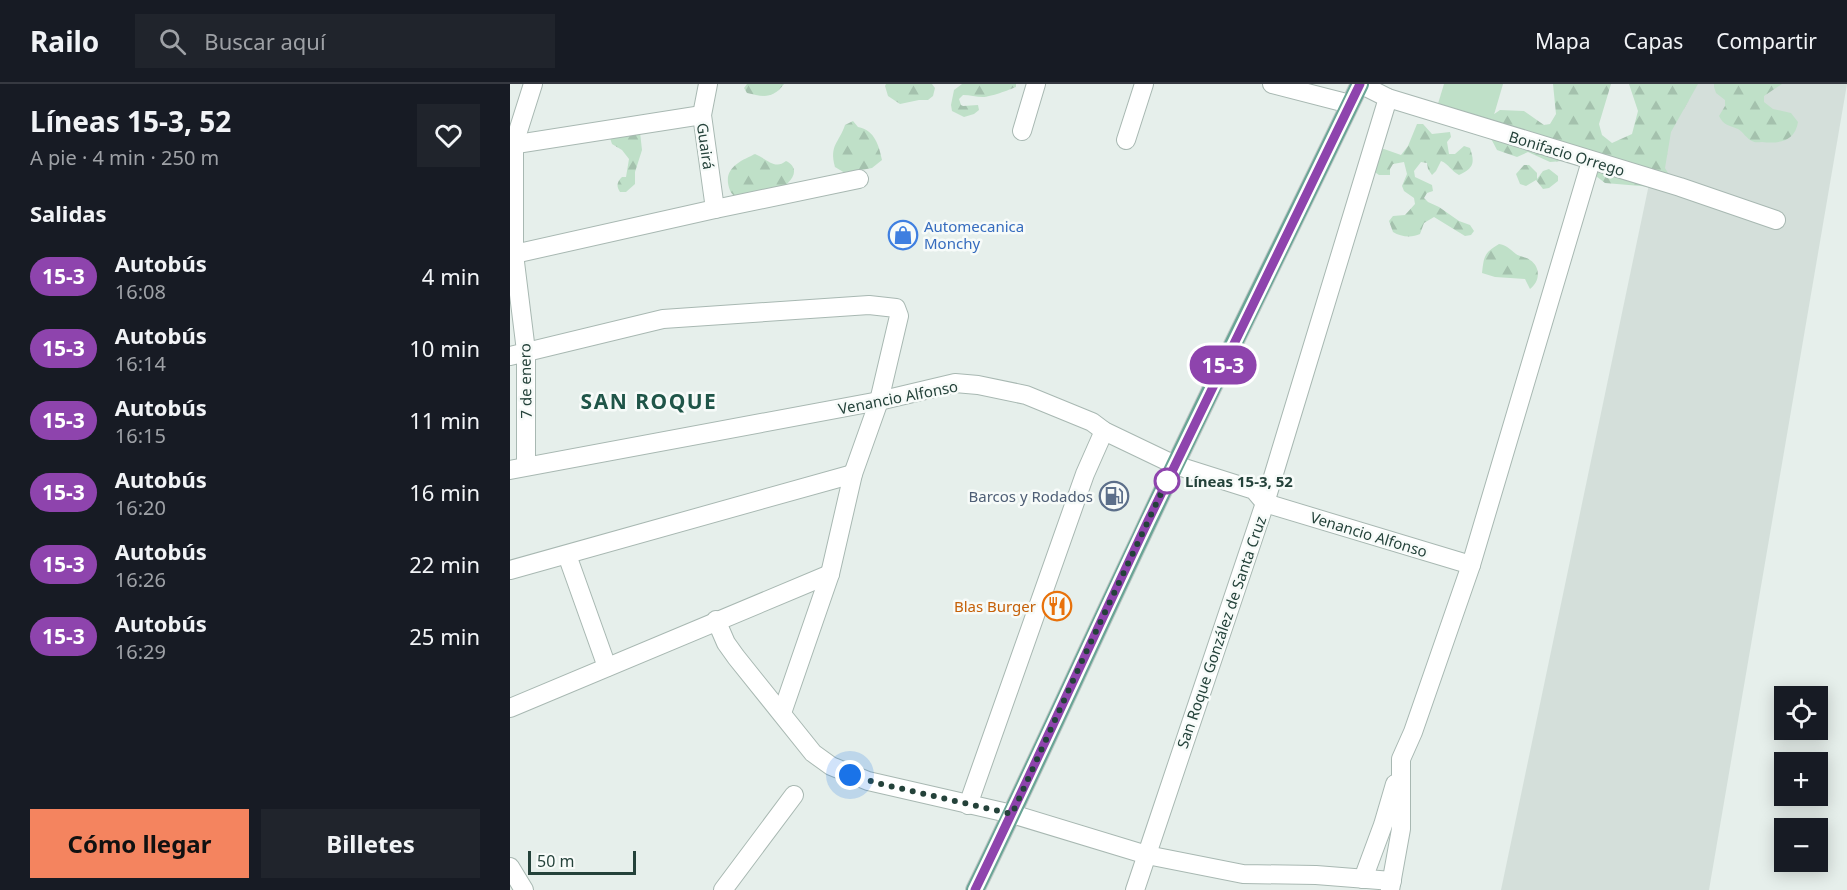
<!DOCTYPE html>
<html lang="es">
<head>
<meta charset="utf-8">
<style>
  :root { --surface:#171b24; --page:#20242c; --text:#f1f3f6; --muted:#9ea1a6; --line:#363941; --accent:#f4845f }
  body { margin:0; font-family:"Noto Sans",sans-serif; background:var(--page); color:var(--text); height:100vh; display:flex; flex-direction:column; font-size:22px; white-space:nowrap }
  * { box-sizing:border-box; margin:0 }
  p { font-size:20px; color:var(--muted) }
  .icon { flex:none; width:33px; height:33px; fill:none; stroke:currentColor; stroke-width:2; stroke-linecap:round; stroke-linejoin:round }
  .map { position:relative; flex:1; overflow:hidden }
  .sheet { display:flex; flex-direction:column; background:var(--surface); width:510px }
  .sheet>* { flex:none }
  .badge { padding:0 12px; border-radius:20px; font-size:21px; line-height:39px }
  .buttons { position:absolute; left:1264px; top:602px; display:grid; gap:12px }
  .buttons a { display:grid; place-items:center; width:54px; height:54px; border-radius:0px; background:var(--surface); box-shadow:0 3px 15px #0003; font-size:30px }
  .scale { position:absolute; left:18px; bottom:15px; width:108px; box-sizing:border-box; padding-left:6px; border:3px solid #24423a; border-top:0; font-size:16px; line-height:21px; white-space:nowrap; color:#24423a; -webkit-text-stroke:4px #f7fbf9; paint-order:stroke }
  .you { position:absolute; width:30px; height:30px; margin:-15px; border:4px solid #fff; border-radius:50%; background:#1a73e8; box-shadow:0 0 0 9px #1a73e833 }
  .map>.badge { position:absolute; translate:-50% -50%; box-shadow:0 0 0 3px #fff }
  h2 { padding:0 30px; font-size:22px; line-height:54px }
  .round { display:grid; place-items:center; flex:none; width:63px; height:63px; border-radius:0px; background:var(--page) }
  .headline { display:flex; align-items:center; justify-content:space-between; height:102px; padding:0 30px }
  h1 { font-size:28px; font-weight:700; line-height:45px }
  .button { display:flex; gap:12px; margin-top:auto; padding:12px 30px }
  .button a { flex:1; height:69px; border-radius:0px; background:var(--accent); color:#111; font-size:24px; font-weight:700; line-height:69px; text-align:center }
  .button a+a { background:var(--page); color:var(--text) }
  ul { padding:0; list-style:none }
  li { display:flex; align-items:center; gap:18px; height:72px; padding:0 30px }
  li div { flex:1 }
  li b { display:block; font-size:22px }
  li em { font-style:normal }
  li .badge { min-width:66px; font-weight:700; text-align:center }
  header { display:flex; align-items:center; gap:36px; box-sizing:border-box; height:84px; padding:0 30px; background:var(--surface); border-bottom:2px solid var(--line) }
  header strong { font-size:28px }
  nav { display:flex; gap:33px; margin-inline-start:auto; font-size:21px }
  .search { width:420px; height:54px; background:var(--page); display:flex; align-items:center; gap:15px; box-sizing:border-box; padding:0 21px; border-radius:0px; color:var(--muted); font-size:22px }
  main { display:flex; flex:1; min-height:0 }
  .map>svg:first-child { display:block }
  .built { fill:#d4dfda }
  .forest { fill:url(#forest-firs) }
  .garden { fill:#bfe0c8 }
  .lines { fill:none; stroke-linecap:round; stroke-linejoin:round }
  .minor-casing { stroke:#a8b8b2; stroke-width:20 }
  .major-casing { stroke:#c2cac8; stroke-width:20 }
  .minor { stroke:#fff; stroke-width:18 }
  .major { stroke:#6aa596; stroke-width:18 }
  .line-casing { stroke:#fff; stroke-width:14 }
  .line { stroke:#8e44ad; stroke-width:9 }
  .walk { stroke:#24423a; stroke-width:6; stroke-dasharray:0 10.8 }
  .stop-dot { fill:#fff; stroke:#8e44ad; stroke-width:3 }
  .labels { text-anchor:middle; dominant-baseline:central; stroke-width:5; stroke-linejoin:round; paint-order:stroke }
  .street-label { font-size:15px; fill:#24423a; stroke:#f7fbf9 }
  .shop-label { font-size:15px; fill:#366cbe; stroke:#f7fbf9; text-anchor:start }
  .stop-label { font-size:15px; font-weight:bold; fill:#24423a; stroke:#f7fbf9; text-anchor:start }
  .service-label { font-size:15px; fill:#4e5e75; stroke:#f7fbf9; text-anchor:end }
  .food-label { font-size:15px; fill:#c56008; stroke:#f7fbf9; text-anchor:end }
  .district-label { font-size:21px; font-weight:bold; letter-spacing:1.5px; fill:#1f5548; stroke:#f7fbf9 }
</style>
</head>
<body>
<header>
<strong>Railo</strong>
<div class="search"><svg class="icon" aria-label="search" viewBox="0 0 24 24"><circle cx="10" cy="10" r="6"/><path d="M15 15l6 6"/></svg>Buscar aquí</div>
<nav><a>Mapa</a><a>Capas</a><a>Compartir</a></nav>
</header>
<main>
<section class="sheet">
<div class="headline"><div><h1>Líneas 15-3, 52</h1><p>A pie · 4 min · 250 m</p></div><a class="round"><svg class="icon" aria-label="heart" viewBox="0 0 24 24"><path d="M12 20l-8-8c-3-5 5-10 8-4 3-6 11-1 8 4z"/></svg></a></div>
<h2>Salidas</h2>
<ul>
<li><span class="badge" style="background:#8e44ad;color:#fff">15-3</span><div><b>Autobús</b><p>16:08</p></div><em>4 min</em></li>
<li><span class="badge" style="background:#8e44ad;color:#fff">15-3</span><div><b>Autobús</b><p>16:14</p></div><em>10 min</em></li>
<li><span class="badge" style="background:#8e44ad;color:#fff">15-3</span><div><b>Autobús</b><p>16:15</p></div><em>11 min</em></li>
<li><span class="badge" style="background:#8e44ad;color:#fff">15-3</span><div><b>Autobús</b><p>16:20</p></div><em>16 min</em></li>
<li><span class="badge" style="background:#8e44ad;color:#fff">15-3</span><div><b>Autobús</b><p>16:26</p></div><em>22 min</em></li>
<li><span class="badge" style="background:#8e44ad;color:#fff">15-3</span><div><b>Autobús</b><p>16:29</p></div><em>25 min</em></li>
</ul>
<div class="button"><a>Cómo llegar</a><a>Billetes</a></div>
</section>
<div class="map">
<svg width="1337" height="806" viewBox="0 0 1337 806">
  <defs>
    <pattern id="forest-firs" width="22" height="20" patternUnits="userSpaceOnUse" patternTransform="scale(1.5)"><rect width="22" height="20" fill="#bfe0c8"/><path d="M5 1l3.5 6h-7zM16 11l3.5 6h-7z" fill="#a4c1ad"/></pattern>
  </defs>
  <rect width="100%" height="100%" fill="#e6efeb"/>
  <polygon class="built" points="1160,0 1337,0 1199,806 991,806"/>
  <g class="forest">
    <path d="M237,0H274C263,15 253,13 237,9L234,4Z"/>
    <polygon points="376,0 422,0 425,4 423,12 418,16 409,16 390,20 378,12 375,2"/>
    <path d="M452,0H506V3C499,6 480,13 473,13C466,13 460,11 453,11L449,15L451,21L453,22L468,21L469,26L464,30L454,33L442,27L441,21L444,6Z"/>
    <polygon points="1043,0 1101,0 1089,40 1092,51 1102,59 1122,50 1128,27 1119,0 1188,0 1161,48 1155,84 1161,94 1154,104 1095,99 1065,76 1040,78 1018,68 1007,73 987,66 976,45 980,33 990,26 1014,27 1034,41 1040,40 1046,30"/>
    <path d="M1204,0H1272L1254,12V18L1263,25L1281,29L1288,38C1285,58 1268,60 1252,58C1248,58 1245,59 1242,57C1237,55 1233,48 1228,45C1219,41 1214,42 1209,32L1215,22V16L1206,9L1204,3Z"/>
    <path d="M343,37L348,43C365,46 369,62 372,76L362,84L335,89L325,83C319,61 329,59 335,41Z"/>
    <path d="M907,40H913L922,50L940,48L941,53L937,58L939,70H945L954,62L960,64C965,79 964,84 949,91C941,87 939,80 931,77L926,87L922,91L918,85L917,79L911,78L904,87L905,93L922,101L923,107L917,109L914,114L918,118L929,123L949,137L960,141L964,147L961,151L955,152L924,133L914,139L910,150C902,154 891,153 883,148L879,137L883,132L895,131L905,120L904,114L894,107L892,102L897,90L894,78L883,80L880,85V91H869L859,84L867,65H874L891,71L898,62Z"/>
    <path d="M130,48L132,66L125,88V100L116,108H110C106,102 107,98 112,93H116L119,75L112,66L102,60L100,54Z"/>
    <path d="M245,70C257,75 265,86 276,77C294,86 278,102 266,107C260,110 234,114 228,113C221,112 219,105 218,99C216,82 233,76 245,70Z"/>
    <polygon points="1014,81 1019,81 1027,89 1027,95 1033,87 1039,85 1048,92 1048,97 1039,104 1033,105 1026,96 1016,102 1010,100 1006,90"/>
    <path d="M989,160C996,161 1000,165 1006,170C1010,173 1016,173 1020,176C1031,183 1030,198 1020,205L1015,195L985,193L972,189C974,172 974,169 989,160Z"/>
  </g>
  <polygon class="garden" points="934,0 993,0 981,41 927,23"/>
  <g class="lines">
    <g class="minor-casing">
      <g id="minor">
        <polyline points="198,0 192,31 205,125"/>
        <polyline points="762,0 840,20"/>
        <polyline points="850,0 878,14 1170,103 1266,136"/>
        <polyline points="512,47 526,0"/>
        <polyline points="616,56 634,0"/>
        <polyline points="0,61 192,31"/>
        <polyline points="0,171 205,125 349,95"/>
        <polyline points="0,272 153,235 359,221 386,224 389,232 369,317 343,390 320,490 272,629"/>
        <polyline points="16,382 16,267 4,170 4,60 23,0"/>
        <polyline points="0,386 369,317 445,299 468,301 516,311 582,338 594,347 665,381 744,406 755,419 961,481"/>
        <polyline points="57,471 97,583"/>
        <polyline points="0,486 343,390"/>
        <polyline points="206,536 216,559 226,573 303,669 321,682 358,697 502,730 637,771 733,790 806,791 882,797"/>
        <polyline points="0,624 320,490"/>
        <polyline points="458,721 575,390 594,347"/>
        <polyline points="0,783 14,806"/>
        <polyline points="853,795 873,741 885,700"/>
        <polyline points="213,806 284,711"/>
        <polyline points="625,806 755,419 878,14"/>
        <polyline points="880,806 891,745 891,675 903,648 961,481 1081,77"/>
      </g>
    </g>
    <g class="major-casing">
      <path id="major" d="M465,806C522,689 575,571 631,453C702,301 777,151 850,0"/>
    </g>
    <use href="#minor" class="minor"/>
    <use href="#major" class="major"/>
  </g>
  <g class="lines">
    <g class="line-casing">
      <path id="line" d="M465,806C524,684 580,560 638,437C708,291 780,146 850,0"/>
    </g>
    <use href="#line" class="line"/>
    <polyline class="walk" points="340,691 371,700 502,730 572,577 657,397"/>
  </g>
  <defs>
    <g id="shop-ring" transform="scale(1.5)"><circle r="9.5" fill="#f7fbf9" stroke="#3f7fe0" stroke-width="1.5"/><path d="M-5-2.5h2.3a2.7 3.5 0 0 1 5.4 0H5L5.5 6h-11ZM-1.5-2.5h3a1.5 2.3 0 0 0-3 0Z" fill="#3f7fe0"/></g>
    <g id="fuel-ring" transform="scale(1.5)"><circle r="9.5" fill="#f7fbf9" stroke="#5c6f8a" stroke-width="1.5"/><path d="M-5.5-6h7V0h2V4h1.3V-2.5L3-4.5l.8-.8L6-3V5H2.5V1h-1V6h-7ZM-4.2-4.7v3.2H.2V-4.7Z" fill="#5c6f8a"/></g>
    <g id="restaurant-ring" transform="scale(1.5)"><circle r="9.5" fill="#f7fbf9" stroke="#e8710a" stroke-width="1.5"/><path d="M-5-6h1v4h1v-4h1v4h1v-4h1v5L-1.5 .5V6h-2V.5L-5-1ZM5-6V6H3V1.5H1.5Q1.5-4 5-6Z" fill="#e8710a"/></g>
  </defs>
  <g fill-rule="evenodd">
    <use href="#shop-ring" x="393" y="151"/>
    <use href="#fuel-ring" x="604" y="412"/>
    <use href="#restaurant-ring" x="547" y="522"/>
  </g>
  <circle class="stop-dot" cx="657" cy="397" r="12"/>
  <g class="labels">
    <g class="street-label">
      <text transform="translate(196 62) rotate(82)">Guairá</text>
      <text transform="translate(1057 69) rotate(17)">Bonifacio Orrego</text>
      <text transform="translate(15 297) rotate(-91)">7 de enero</text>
      <text transform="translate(388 313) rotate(-11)">Venancio Alfonso</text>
      <text transform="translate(859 450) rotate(17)">Venancio Alfonso</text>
      <text transform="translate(711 548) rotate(-71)">San Roque González de Santa Cruz</text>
    </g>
    <g class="shop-label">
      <text x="414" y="142">Automecanica<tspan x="414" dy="17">Monchy</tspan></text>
    </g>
    <g class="stop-label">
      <text x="675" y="397">Líneas 15-3, 52</text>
    </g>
    <g class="service-label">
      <text x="583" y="412">Barcos y Rodados</text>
    </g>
    <g class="food-label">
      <text x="526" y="522">Blas Burger</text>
    </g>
    <g class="district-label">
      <text x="139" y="317">SAN ROQUE</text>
    </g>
  </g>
</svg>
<div class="buttons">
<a><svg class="icon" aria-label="locate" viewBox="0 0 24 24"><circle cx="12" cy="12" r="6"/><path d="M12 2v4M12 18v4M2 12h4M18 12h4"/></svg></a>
<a>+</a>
<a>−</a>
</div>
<div class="scale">50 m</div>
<div class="you" style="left:340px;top:691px"></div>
<b class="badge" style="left:713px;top:281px;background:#8e44ad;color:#fff">15-3</b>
</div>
</main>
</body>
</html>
